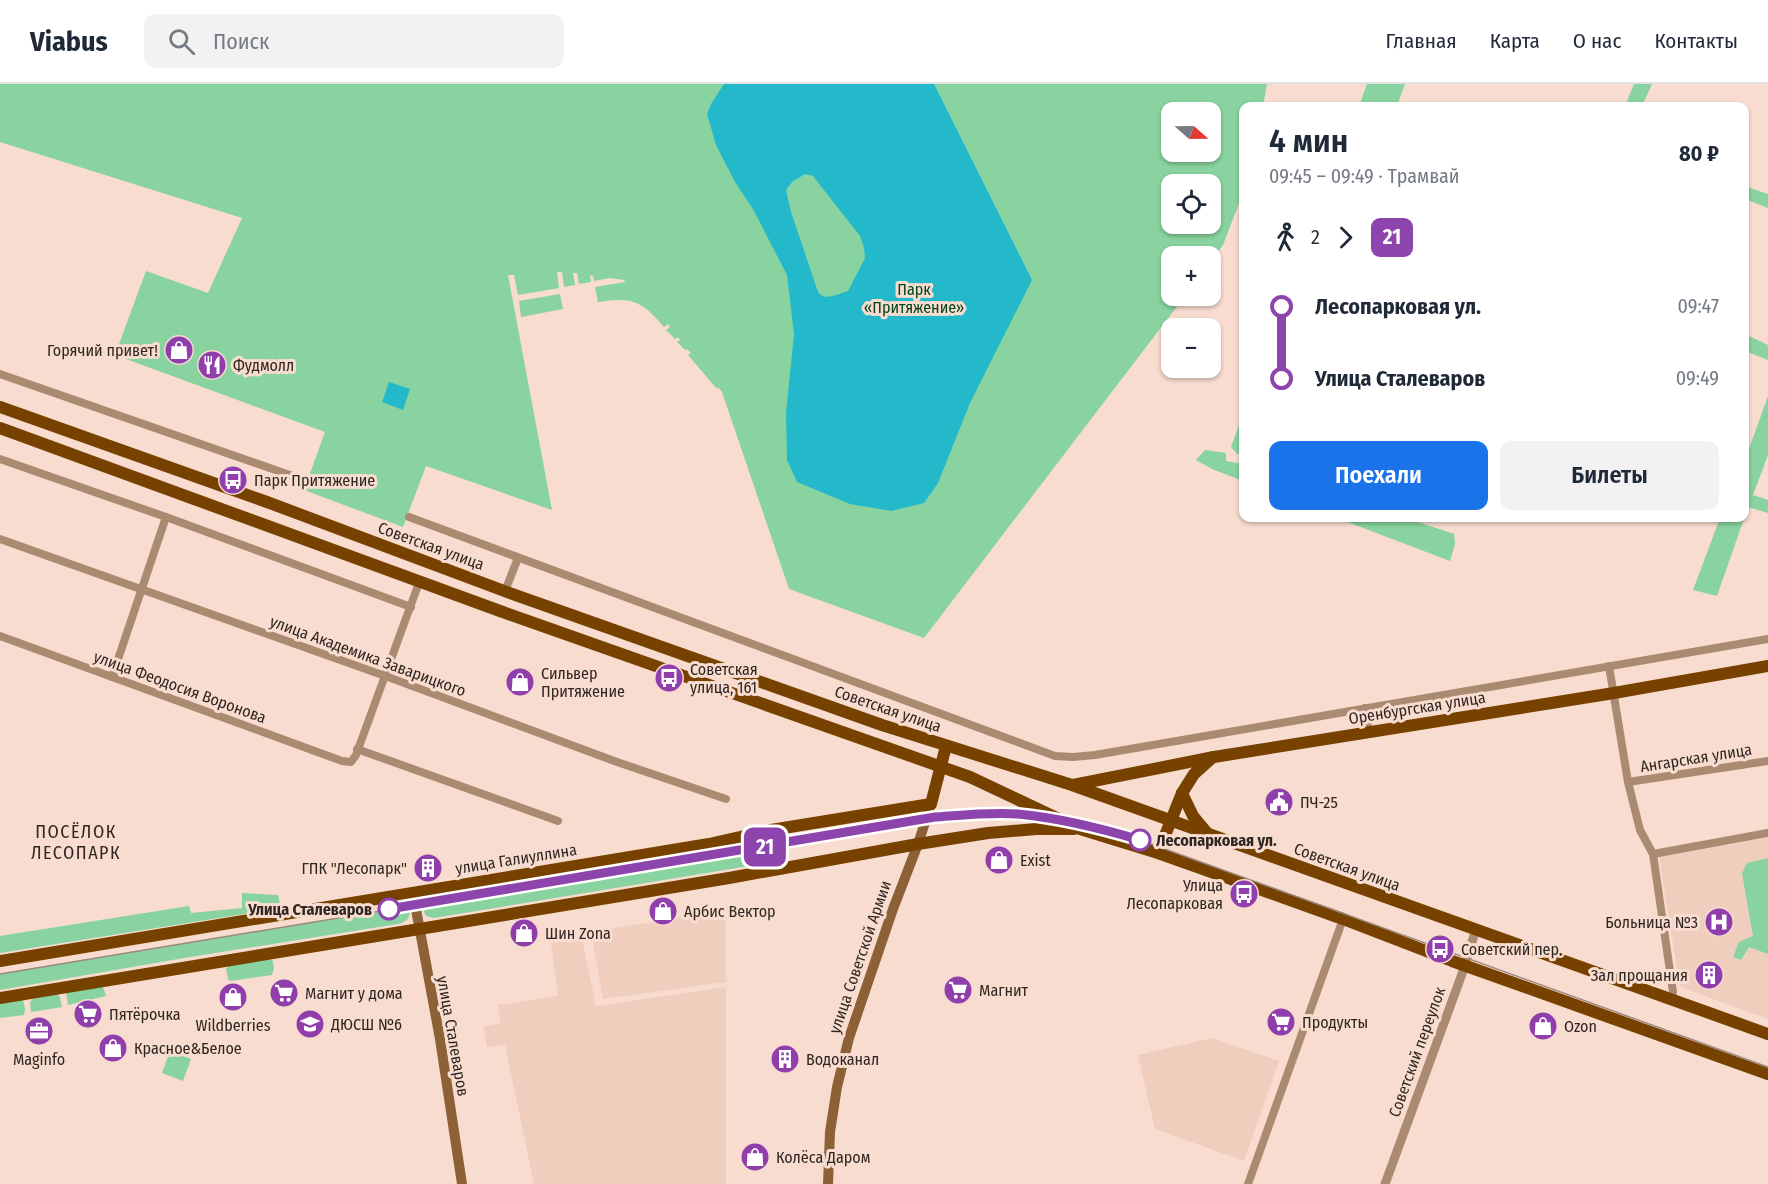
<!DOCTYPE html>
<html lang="ru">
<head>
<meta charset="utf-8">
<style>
  :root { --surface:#fff; --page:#f2f2f3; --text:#1f2937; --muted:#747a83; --line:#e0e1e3; --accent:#1a73e8 }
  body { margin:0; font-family:"Fira Sans Condensed",sans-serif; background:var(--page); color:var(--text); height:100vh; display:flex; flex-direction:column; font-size:22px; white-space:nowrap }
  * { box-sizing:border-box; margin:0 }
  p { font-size:20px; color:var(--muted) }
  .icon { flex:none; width:33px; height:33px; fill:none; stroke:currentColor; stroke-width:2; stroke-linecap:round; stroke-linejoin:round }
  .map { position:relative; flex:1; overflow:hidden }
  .panel { position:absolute; left:1239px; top:18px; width:510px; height:420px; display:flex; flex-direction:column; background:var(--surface); border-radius:12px; box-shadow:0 2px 4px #0004 }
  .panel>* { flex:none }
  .badge { padding:0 12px; border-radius:9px; font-size:21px; line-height:39px }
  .needle { width:39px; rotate:110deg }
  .fabs { position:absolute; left:1161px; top:18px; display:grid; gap:12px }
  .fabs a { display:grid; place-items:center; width:60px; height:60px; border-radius:12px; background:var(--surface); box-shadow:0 2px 4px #0004; font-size:30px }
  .map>.badge { position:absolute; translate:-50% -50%; box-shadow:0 0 0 3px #fff }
  .legs { display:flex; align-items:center; gap:9px; height:66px; padding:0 30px; font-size:20px }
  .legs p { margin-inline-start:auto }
  .summary { display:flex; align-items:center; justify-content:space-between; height:102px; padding:0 30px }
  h1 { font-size:33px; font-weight:600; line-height:45px }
  .action { display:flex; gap:12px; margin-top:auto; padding:12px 30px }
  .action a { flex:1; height:69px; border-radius:12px; background:var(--accent); color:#fff; font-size:24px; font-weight:600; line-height:69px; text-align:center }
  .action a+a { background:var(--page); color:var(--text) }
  ul { padding:0 30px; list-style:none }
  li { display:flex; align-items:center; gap:21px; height:72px; font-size:22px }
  li i { display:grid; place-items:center; width:9px; height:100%; margin:0 8px; background:currentColor }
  li i::after { content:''; width:15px; height:15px; margin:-8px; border:4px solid; border-radius:50%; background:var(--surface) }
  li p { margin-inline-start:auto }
  li:first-child i { background:linear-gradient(#0000 50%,currentColor 0) }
  li:last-child i { background:linear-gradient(currentColor 50%,#0000 0) }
  header { display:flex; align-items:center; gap:36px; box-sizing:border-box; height:84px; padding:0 30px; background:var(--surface); border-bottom:2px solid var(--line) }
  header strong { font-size:28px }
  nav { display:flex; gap:33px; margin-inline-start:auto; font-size:21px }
  .search { width:420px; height:54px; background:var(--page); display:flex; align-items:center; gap:15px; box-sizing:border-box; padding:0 21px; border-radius:12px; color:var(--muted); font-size:22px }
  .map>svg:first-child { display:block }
  .built { fill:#f0cebd }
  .green { fill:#88d39f; fill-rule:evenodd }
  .water { fill:#24b9ca; fill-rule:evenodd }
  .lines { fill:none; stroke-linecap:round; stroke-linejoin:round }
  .minor { stroke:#aa8b71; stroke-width:8 }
  .tertiary { stroke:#aa8b71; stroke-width:9 }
  .secondary { stroke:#8d6138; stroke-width:10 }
  .primary { stroke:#774200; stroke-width:12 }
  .tram { stroke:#9b887e; stroke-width:1.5 }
  .line-1-casing { stroke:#fff; stroke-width:14 }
  .line-1 { stroke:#8e44ad; stroke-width:9 }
  .stop-1-dot { fill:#fff; stroke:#8e44ad; stroke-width:3 }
  .labels { text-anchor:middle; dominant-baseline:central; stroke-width:6; stroke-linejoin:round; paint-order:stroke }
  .park-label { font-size:16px; fill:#004420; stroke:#f7dccf }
  .poi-label { font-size:16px; fill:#302621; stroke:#f7dccf; text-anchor:start }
  .street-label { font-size:16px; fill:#302621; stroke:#f7dccf }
  .stop-label { font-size:16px; font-weight:bold; fill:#302621; stroke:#f7dccf; text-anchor:start }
  .neighbourhood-label { font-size:18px; letter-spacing:1.5px; fill:#302621; stroke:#f7dccf }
</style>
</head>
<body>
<header>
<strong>Viabus</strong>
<div class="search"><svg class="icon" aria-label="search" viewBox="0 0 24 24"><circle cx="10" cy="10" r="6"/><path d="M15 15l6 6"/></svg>Поиск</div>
<nav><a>Главная</a><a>Карта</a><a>О нас</a><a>Контакты</a></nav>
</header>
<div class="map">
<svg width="1768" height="1100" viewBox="0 0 1768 1100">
  <rect width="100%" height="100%" fill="#f7dccf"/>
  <g class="built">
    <polygon points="1768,754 1768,935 1680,903 1659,773"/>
    <polygon points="725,826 726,898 603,915 591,848"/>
    <polygon points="582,854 596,922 726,903 726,1100 534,1100 505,961 487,963 483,943 501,939 498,921 558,912 551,859"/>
    <polygon points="1212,954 1279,977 1244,1077 1155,1045 1138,971"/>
  </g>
  <g class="green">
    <path d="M0,0H1267L1263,22H1244L1243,109L1223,161L1211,177L1210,172H1172V212H1185L924,554L789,505L722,308L718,303L717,305L688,271L691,269L687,265L685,266L677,258L680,256L678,253L675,255L666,246L670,243L668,240L664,243C641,216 632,213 598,218L595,203L625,198L624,196L610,194L594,197L593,192L590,191L591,198L579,200L577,189H573L575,201L564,203L562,188H557L559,204L518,211L514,191H508L552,426L426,382L403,443L304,406L325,348L115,271L146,187L208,209L242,134L0,58ZM1172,28H1210V68H1172ZM1172,100H1210V140H1172Z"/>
    <polygon points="1367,0 1405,0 1397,22 1359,22"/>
    <polygon points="1634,0 1652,0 1642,22 1625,22"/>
    <polygon points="1744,102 1768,110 1768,124 1745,115"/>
    <polygon points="560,210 563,225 521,233 519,217"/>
    <polygon points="1745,250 1768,261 1768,276 1745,267"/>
    <polygon points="1768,312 1768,371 1753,411 1768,416 1768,429 1748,423 1717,512 1693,506 1720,434 1744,434 1745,376"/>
    <polygon points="1243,330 1243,370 1237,370 1231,363"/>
    <polygon points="1205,366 1226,369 1226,377 1243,380 1243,397 1212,385 1196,376"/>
    <polygon points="1337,434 1406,434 1454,450 1455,460 1450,477"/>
    <polygon points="765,764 767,779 434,834 426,832 421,821"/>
    <polygon points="1768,774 1768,870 1749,863 1741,876 1733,873 1739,858 1753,852 1742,789 1747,779"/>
    <polygon points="242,809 278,811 281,824 0,869 0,852 189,822 191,829 242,824"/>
    <path d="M407,823L410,825C410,834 407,838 398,840L184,874L0,906V890Z"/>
    <polygon points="270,875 273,877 274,884 272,891 230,897 228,895 226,885 229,881"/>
    <polygon points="98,901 103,903 106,912 68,921 66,908"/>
    <polygon points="57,910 60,913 62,923 31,928 30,918 35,913"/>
    <polygon points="23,915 25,925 24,931 0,934 0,919"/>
    <polygon points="170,967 191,975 183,997 162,989"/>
  </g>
  <g class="water">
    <path d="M724,0H934L1032,196L970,319L938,399L924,419L891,427L850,420L797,398L787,376L786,329L794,250L787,191L753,125L735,98L716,61L707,30L711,20ZM805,90L813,92L860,152L864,164L865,174L848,207C841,209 827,216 821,211C818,209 817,205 816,202L791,128L786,106L792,98Z"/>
    <polygon points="389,298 410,305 403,326 382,318"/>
  </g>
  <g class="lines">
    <g class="minor">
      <polyline points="0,290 304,396"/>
      <polyline points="0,375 166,433"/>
      <polyline points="409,433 1055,672 1073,673 1095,671 1768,555"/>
      <polyline points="0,455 388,593 617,678 726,715"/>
      <polyline points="505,507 518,474"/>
      <polyline points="0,552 342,677 351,678 356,671 420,496"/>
      <polyline points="1609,582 1628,698 1640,746 1653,770 1673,908 1671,914"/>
      <polyline points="112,593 166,433 411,523"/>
      <polyline points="1365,624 1369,648"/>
      <polyline points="357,665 558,737"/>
      <polyline points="1628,698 1768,677"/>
      <polyline points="1653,770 1768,749"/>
      <polyline points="1248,1100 1343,835"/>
    </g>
    <polyline class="tertiary" points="1385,1100 1462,890 1476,845"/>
    <g class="secondary">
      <polyline points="413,809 440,955 462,1100"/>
      <polyline points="828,1100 830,1048 837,1003 849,954 893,825 918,760 931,720"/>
    </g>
    <g class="primary">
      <polyline points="0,323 267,418 507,508 882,641 1072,701 1768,950"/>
      <polyline points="0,344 500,527 970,693 1080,745 1158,769 1343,835 1452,877 1768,990"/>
      <polyline points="1073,701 1214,673 1614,609 1768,582"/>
      <polyline points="1182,709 1193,732 1208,750"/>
      <polyline points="1158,769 1182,709 1194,690 1213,673"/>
      <polyline points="0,877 709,760 771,746 931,720 946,662"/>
      <polyline points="0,914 729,794 918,760 988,749 1036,745 1074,745"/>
    </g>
    <polyline class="tram" points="0,890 766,763 935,733 973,730 1017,730 1061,736 1104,746 1140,756 1768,983"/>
  </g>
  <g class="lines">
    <g class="line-1-casing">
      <path id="line-1" d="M389,825L935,733C963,731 991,728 1018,730C1060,734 1100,744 1140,756"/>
    </g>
    <use href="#line-1" class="line-1"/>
  </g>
  <defs>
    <g id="shop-disc" transform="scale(1.5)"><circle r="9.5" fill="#913ead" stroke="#f7dccf"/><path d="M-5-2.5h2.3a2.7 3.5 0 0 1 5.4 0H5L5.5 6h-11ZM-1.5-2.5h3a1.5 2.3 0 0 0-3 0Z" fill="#fff"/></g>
    <g id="restaurant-disc" transform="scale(1.5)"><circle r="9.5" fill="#913ead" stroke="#f7dccf"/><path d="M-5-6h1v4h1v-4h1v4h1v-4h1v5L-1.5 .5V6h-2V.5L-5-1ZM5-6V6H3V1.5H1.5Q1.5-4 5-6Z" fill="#fff"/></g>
    <g id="bus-disc" transform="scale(1.5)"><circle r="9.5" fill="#913ead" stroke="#f7dccf"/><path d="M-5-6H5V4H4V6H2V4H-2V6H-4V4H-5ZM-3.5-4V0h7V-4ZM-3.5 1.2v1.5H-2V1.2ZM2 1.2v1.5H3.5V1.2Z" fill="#fff"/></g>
    <g id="civic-disc" transform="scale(1.5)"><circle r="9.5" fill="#913ead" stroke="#f7dccf"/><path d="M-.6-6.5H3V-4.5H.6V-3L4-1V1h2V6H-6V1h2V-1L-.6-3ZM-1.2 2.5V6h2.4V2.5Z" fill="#fff"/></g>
    <g id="building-disc" transform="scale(1.5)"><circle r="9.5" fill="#913ead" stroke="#f7dccf"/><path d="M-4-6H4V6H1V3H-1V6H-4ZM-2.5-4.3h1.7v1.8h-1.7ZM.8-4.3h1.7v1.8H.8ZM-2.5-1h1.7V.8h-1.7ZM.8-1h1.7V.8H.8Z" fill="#fff"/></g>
    <g id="hospital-disc" transform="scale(1.5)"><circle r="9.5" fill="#913ead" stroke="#f7dccf"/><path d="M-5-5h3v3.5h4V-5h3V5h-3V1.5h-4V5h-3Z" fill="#fff"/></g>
    <g id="supermarket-disc" transform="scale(1.5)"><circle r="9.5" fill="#913ead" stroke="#f7dccf"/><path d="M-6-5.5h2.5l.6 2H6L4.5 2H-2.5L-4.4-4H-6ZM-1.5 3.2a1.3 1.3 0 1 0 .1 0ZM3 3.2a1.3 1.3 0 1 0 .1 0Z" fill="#fff"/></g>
    <g id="school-disc" transform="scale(1.5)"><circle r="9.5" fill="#913ead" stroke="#f7dccf"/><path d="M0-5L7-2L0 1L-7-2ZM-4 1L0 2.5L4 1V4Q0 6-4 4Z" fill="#fff"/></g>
    <g id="office-disc" transform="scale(1.5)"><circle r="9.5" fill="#913ead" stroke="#f7dccf"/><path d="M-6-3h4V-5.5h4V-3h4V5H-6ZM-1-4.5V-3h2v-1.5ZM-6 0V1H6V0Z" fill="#fff"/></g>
  </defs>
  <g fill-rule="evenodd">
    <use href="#shop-disc" x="179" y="266"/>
    <use href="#restaurant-disc" x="212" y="281"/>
    <use href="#bus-disc" x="233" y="396"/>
    <use href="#bus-disc" x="669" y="594"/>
    <use href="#shop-disc" x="520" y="598"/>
    <use href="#civic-disc" x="1279" y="718"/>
    <use href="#shop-disc" x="999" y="776"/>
    <use href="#building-disc" x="428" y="784"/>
    <use href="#bus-disc" x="1244" y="810"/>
    <use href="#shop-disc" x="663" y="827"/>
    <use href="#hospital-disc" x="1719" y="838"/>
    <use href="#shop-disc" x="524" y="849"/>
    <use href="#bus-disc" x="1440" y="865"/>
    <use href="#building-disc" x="1709" y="891"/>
    <use href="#supermarket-disc" x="958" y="906"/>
    <use href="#supermarket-disc" x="284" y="909"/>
    <use href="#shop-disc" x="233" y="913"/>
    <use href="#supermarket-disc" x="88" y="930"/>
    <use href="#supermarket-disc" x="1281" y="938"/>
    <use href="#school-disc" x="310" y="940"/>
    <use href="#shop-disc" x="1543" y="942"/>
    <use href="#office-disc" x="39" y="947"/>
    <use href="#shop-disc" x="113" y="964"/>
    <use href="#building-disc" x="785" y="975"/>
    <use href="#shop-disc" x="755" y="1073"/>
  </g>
  <g class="stop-1-dot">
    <circle cx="1140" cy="756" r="10"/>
    <circle cx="389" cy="825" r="10"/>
  </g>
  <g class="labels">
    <g class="park-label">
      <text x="914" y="205">Парк<tspan x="914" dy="18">«Притяжение»</tspan></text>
    </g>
    <g class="poi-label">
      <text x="158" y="266" text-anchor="end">Горячий привет!</text>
      <text x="233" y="281">Фудмолл</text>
      <text x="254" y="396">Парк Притяжение</text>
      <text x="690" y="585">Советская<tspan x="690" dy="18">улица, 161</tspan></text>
      <text x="541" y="589">Сильвер<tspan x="541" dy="18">Притяжение</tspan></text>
      <text x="1300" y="718">ПЧ-25</text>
      <text x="1020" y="776">Exist</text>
      <text x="407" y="784" text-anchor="end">ГПК "Лесопарк"</text>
      <text x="1223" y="801" text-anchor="end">Улица<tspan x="1223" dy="18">Лесопарковая</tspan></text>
      <text x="684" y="827">Арбис Вектор</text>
      <text x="1698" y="838" text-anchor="end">Больница №3</text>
      <text x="545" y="849">Шин Zona</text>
      <text x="1461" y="865">Советский пер.</text>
      <text x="1688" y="891" text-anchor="end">Зал прощания</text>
      <text x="979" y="906">Магнит</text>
      <text x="305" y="909">Магнит у дома</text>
      <text x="109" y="930">Пятёрочка</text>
      <text x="1302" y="938">Продукты</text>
      <text x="331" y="940">ДЮСШ №6</text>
      <text x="233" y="941" text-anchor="middle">Wildberries</text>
      <text x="1564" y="942">Ozon</text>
      <text x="134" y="964">Красное&amp;Белое</text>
      <text x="39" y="975" text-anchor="middle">Maginfo</text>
      <text x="806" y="975">Водоканал</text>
      <text x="776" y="1073">Колёса Даром</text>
    </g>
    <g class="street-label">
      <text transform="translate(431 462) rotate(20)">Советская улица</text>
      <text transform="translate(368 572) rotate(20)">улица Академика Заварицкого</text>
      <text transform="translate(180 603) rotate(20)">улица Феодосия Воронова</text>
      <text transform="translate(1417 624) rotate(-9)">Оренбургская улица</text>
      <text transform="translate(888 625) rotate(19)">Советская улица</text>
      <text transform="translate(1696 674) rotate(-9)">Ангарская улица</text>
      <text transform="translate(516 775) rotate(-9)">улица Галиуллина</text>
      <text transform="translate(1347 783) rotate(20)">Советская улица</text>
      <text transform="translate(860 873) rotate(-71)">улица Советской Армии</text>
      <text transform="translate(453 952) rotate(80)">улица Сталеваров</text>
      <text transform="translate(1417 968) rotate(-70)">Советский переулок</text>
    </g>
    <g class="stop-label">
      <text x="1156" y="756">Лесопарковая ул.</text>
      <text x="372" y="825" text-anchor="end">Улица Сталеваров</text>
    </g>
    <g class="neighbourhood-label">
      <text x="76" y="748">ПОСЁЛОК<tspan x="76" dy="21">ЛЕСОПАРК</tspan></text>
    </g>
  </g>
</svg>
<div class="fabs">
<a><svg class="needle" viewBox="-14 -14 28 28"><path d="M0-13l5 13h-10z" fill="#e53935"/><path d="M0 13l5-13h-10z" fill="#747a83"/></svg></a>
<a><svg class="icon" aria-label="locate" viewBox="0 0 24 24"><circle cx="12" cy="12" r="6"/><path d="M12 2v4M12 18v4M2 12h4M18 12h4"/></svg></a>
<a>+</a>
<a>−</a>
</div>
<b class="badge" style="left:765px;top:763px;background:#8e44ad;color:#fff">21</b>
<section class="panel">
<div class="summary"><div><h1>4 мин</h1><p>09:45 – 09:49 · Трамвай</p></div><b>80 ₽</b></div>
<div class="legs"><svg class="icon" aria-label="walk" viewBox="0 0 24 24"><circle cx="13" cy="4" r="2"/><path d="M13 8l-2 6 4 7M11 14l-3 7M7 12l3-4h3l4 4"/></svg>2<svg class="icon" aria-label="forward" viewBox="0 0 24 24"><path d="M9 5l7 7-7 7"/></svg><b class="badge" style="background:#8e44ad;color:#fff">21</b></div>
<ul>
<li><i style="color:#8e44ad"></i><b>Лесопарковая ул.</b><p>09:47</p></li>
<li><i style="color:#8e44ad"></i><b>Улица Сталеваров</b><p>09:49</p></li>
</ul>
<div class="action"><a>Поехали</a><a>Билеты</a></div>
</section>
</div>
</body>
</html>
